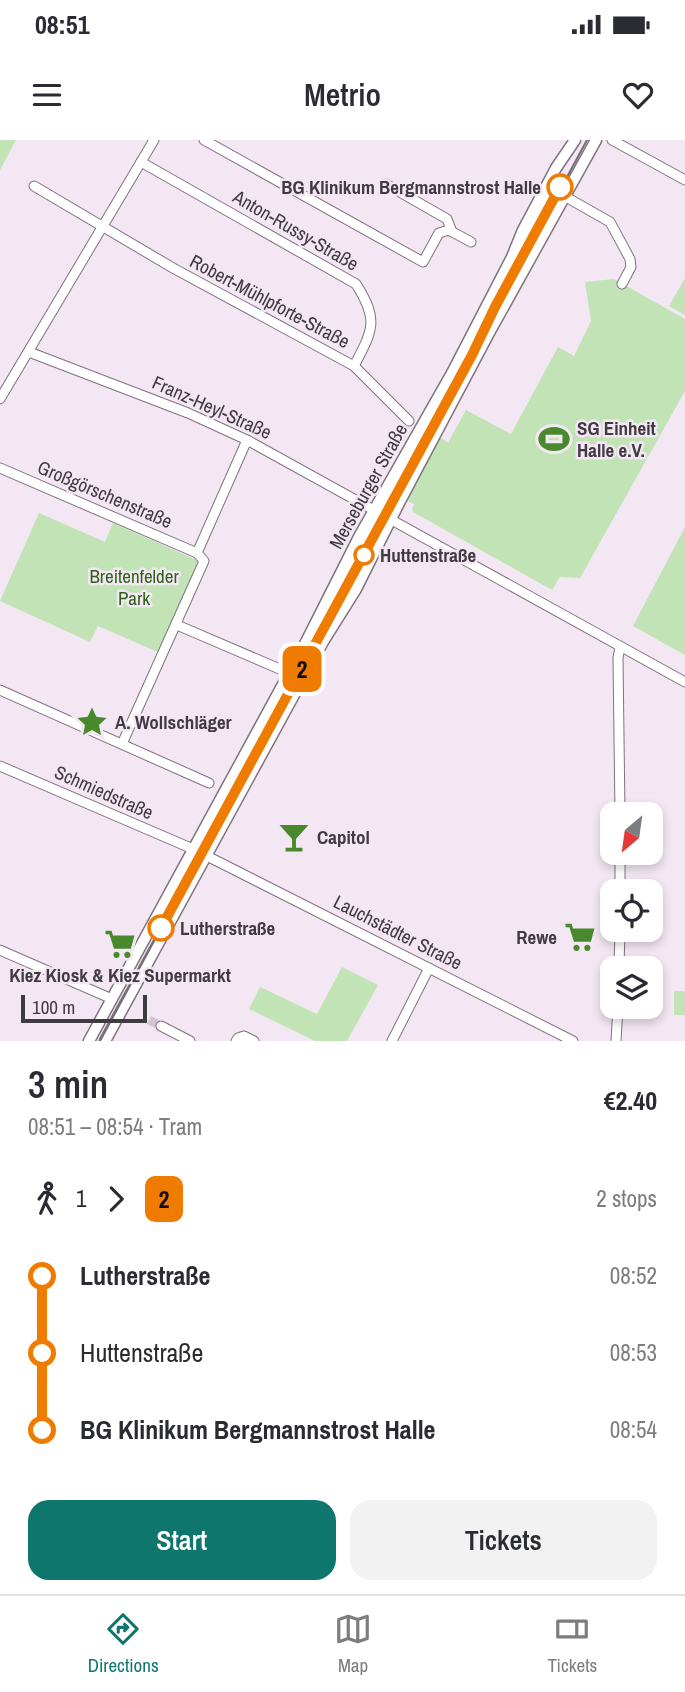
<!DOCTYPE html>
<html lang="en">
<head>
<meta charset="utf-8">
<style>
  :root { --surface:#fff; --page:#f2f2f3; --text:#2b2b33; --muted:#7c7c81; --line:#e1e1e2; --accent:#0f766e }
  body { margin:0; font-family:"Archivo Narrow",sans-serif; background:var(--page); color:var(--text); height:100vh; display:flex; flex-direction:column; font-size:26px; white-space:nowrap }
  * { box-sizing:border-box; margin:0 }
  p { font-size:23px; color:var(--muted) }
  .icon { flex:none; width:38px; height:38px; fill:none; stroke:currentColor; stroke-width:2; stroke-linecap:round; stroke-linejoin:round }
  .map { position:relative; height:901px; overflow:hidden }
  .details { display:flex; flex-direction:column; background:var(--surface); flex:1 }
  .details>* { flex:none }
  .badge { padding:0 14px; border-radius:10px; font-size:24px; line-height:46px }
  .needle { width:46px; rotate:209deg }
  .tools { position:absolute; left:600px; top:662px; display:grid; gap:14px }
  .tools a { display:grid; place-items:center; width:63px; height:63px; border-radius:14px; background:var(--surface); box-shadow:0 4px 10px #0003; font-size:35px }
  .scale { position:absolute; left:21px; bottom:18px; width:126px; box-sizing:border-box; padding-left:7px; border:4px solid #403b40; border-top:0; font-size:19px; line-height:24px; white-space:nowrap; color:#403b40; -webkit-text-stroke:5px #f4e7f4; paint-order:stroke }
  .map>.badge { position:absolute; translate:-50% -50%; box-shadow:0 0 0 4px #fff }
  .legs { display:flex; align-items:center; gap:10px; height:77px; padding:0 28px; font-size:23px }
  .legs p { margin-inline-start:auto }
  .summary { display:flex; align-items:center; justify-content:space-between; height:119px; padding:0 28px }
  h1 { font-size:38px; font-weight:600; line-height:52px }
  .cta { display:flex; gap:14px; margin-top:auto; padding:14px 28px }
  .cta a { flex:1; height:80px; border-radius:21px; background:var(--accent); color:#fff; font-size:28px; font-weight:600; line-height:80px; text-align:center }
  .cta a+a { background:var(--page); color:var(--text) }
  ul { padding:0 28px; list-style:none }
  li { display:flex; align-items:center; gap:24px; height:77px; font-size:26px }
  li i { display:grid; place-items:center; width:10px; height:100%; margin:0 9px; background:currentColor }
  li i::after { content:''; width:18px; height:18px; margin:-9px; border:5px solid; border-radius:50%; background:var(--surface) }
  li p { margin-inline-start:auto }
  li:first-child i { background:linear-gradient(#0000 50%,currentColor 0) }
  li:last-child i { background:linear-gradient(currentColor 50%,#0000 0) }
  .status { display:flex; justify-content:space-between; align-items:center; height:49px; padding:0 35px; background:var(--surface); direction:ltr }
  .status svg { height:19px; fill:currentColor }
  header { display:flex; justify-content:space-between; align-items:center; height:91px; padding:0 28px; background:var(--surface); font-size:32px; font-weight:600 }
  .menu { display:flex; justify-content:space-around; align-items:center; height:98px; border-top:2px solid var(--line); background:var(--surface); font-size:19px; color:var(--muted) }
  .menu a { display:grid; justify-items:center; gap:4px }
  .menu .active { color:var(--accent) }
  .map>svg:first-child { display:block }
  .green { fill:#c1e3b6 }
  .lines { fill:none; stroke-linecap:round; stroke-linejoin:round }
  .minor-tunnel { stroke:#d0c5d0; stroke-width:9; stroke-dasharray:9 4.5; stroke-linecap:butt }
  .minor-casing { stroke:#7e737f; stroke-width:11 }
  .major-casing { stroke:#7e737f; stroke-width:13 }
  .minor { stroke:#fff; stroke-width:9 }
  .major { stroke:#fff; stroke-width:10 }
  .tram { stroke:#756e75; stroke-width:2 }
  .line-1-casing { stroke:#fff; stroke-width:16 }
  .line-1 { stroke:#ef7c00; stroke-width:10 }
  .stop-1-dot { fill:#fff; stroke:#ef7c00; stroke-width:3.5 }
  .labels { text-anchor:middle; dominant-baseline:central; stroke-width:5; stroke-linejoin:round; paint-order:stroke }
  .stop-label { font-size:19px; font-weight:bold; fill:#403b40; stroke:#f4e7f4; text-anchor:start }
  .street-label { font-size:19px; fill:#403b40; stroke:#f4e7f4 }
  .poi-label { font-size:19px; font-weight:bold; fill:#403b40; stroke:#f4e7f4; text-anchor:start }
  .park-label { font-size:19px; fill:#2f6019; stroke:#f4e7f4 }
</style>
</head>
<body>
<div class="status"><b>08:51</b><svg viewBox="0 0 49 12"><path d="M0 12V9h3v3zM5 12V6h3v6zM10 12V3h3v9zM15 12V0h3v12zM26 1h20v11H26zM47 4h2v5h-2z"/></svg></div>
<header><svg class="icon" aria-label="menu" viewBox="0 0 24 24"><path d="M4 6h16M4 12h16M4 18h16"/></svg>Metrio<svg class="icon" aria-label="heart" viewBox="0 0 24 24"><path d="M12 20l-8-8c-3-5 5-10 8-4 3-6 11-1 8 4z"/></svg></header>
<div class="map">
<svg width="685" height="901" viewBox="0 0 685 901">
  <rect width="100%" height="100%" fill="#f4e7f4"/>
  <g class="green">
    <polygon points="0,0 16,0 0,30"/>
    <polygon points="685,138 685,175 669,166"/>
    <polygon points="614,139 685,179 685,251 580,438 560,437 552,450 413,372 412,370 414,364 406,360 439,296 448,303 466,270 511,294 558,207 574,216 591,181 585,142"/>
    <polygon points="39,373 105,402 113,383 201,422 160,513 98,486 90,502 0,461"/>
    <polygon points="685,387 685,515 633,486"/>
    <polygon points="342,827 378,845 347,901 315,901 249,869 260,847 317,874"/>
    <rect x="674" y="851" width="11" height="24"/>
  </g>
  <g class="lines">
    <polyline class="minor-tunnel" points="149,880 161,886"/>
    <g class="minor-casing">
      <g id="minor">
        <polyline points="204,0 423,122 439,93 449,90 471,102"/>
        <polyline points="612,0 685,40"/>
        <path d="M141,22L356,144C379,180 373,190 354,226"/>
        <polyline points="386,44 447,79 452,92"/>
        <polyline points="34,46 173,128 354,226 409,281"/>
        <polyline points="566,57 610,82 630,119 631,127 622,144"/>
        <polyline points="29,212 188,273 247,300 685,542"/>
        <polyline points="0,259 154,0"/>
        <polyline points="0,328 197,413"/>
        <polyline points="177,485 289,533"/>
        <polyline points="0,550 209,643"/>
        <polyline points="122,604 204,421 197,413 247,300"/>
        <polyline points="0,626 193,709"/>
        <polyline points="620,674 618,518 620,507"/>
        <polyline points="620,712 620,751"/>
        <polyline points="207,716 573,901"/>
        <polyline points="0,810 112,859"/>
        <polyline points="619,828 620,789"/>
        <polyline points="161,886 190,901"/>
        <polyline points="236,901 238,898 244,896 254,901"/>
        <polyline points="392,901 429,828"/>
        <polyline points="616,901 618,866"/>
      </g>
    </g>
    <g class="major-casing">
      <g id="major">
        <polyline points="89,901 306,502 360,395 452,233 512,117 523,90 556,28 575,0"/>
        <polyline points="105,901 324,500 356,449 398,365 489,193 596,0"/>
      </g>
    </g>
    <use href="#minor" class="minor"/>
    <use href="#major" class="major"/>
    <polyline class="tram" points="100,901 587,0"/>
  </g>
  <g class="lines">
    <g class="line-1-casing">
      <polyline id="line-1" points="161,788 472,215 495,167 560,47"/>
    </g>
    <use href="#line-1" class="line-1"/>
  </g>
  <defs>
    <g id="stadium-bare" transform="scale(2.415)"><path d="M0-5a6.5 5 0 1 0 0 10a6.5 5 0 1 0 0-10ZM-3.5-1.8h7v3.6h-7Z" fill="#47892c" stroke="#f4e7f4" stroke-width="2.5" paint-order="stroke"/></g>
    <g id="sight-bare" transform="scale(2.415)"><path d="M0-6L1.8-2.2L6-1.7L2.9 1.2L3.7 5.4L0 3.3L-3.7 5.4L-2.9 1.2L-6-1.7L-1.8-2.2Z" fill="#47892c" stroke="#f4e7f4" stroke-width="2.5" paint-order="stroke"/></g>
    <g id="bar-bare" transform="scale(2.415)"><path d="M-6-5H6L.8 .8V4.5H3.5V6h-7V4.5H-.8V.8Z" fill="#47892c" stroke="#f4e7f4" stroke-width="2.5" paint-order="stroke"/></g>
    <g id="supermarket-bare" transform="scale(2.415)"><path d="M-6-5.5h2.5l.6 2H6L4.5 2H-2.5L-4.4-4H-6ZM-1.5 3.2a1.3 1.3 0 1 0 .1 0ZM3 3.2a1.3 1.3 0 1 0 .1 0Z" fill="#47892c" stroke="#f4e7f4" stroke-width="2.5" paint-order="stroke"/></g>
  </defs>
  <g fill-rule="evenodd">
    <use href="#stadium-bare" x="554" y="299"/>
    <use href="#sight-bare" x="92" y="582"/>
    <use href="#bar-bare" x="294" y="697"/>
    <use href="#supermarket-bare" x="580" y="797"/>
    <use href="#supermarket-bare" x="120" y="804"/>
  </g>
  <g class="stop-1-dot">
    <circle cx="560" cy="47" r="12"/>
    <circle cx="364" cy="415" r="9"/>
    <circle cx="161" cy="788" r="12"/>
  </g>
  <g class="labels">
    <g class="stop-label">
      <text x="541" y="47" text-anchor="end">BG Klinikum Bergmannstrost Halle</text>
      <text x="380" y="415">Huttenstraße</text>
      <text x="180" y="788">Lutherstraße</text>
    </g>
    <g class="street-label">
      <text transform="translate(296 90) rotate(30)">Anton-Russy-Straße</text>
      <text transform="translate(270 161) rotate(28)">Robert-Mühlpforte-Straße</text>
      <text transform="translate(212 267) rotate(24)">Franz-Heyl-Straße</text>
      <text transform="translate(368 346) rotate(-61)">Merseburger Straße</text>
      <text transform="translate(105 354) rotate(23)">Großgörschenstraße</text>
      <text transform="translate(104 652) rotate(24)">Schmiedstraße</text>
      <text transform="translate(398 792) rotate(27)">Lauchstädter Straße</text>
    </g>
    <g class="poi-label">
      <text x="577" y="288">SG Einheit<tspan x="577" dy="22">Halle e.V.</tspan></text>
      <text x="115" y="582">A. Wollschläger</text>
      <text x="317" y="697">Capitol</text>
      <text x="557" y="797" text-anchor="end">Rewe</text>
      <text x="120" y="835" text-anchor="middle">Kiez Kiosk &amp; Kiez Supermarkt</text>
    </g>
    <g class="park-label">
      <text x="134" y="436">Breitenfelder<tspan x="134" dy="22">Park</tspan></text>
    </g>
  </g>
</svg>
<div class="tools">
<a><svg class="needle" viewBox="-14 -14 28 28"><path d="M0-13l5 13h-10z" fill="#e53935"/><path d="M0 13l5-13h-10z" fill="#7c7c81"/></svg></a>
<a><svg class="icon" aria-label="locate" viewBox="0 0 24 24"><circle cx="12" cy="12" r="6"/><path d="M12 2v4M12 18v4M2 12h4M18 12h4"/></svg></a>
<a><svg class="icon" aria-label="layers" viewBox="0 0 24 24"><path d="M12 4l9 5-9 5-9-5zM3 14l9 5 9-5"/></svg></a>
</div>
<div class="scale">100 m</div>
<b class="badge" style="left:302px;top:529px;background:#ef7c00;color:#111">2</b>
</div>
<section class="details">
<div class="summary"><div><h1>3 min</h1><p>08:51 – 08:54 · Tram</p></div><b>€2.40</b></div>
<div class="legs"><svg class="icon" aria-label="walk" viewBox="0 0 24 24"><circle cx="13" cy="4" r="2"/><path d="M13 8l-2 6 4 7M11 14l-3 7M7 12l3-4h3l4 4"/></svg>1<svg class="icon" aria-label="forward" viewBox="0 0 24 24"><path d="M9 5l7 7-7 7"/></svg><b class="badge" style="background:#ef7c00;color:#111">2</b><p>2 stops</p></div>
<ul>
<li><i style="color:#ef7c00"></i><b>Lutherstraße</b><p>08:52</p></li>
<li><i style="color:#ef7c00"></i><span>Huttenstraße</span><p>08:53</p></li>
<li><i style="color:#ef7c00"></i><b>BG Klinikum Bergmannstrost Halle</b><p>08:54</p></li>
</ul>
<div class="cta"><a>Start</a><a>Tickets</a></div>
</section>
<nav class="menu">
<a class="active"><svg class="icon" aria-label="directions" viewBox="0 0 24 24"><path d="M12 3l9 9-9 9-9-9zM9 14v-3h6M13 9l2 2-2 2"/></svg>Directions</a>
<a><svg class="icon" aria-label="map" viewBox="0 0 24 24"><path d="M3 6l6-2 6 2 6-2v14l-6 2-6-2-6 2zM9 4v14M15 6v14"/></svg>Map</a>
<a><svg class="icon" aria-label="tickets" viewBox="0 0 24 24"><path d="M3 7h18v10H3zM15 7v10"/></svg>Tickets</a>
</nav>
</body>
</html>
